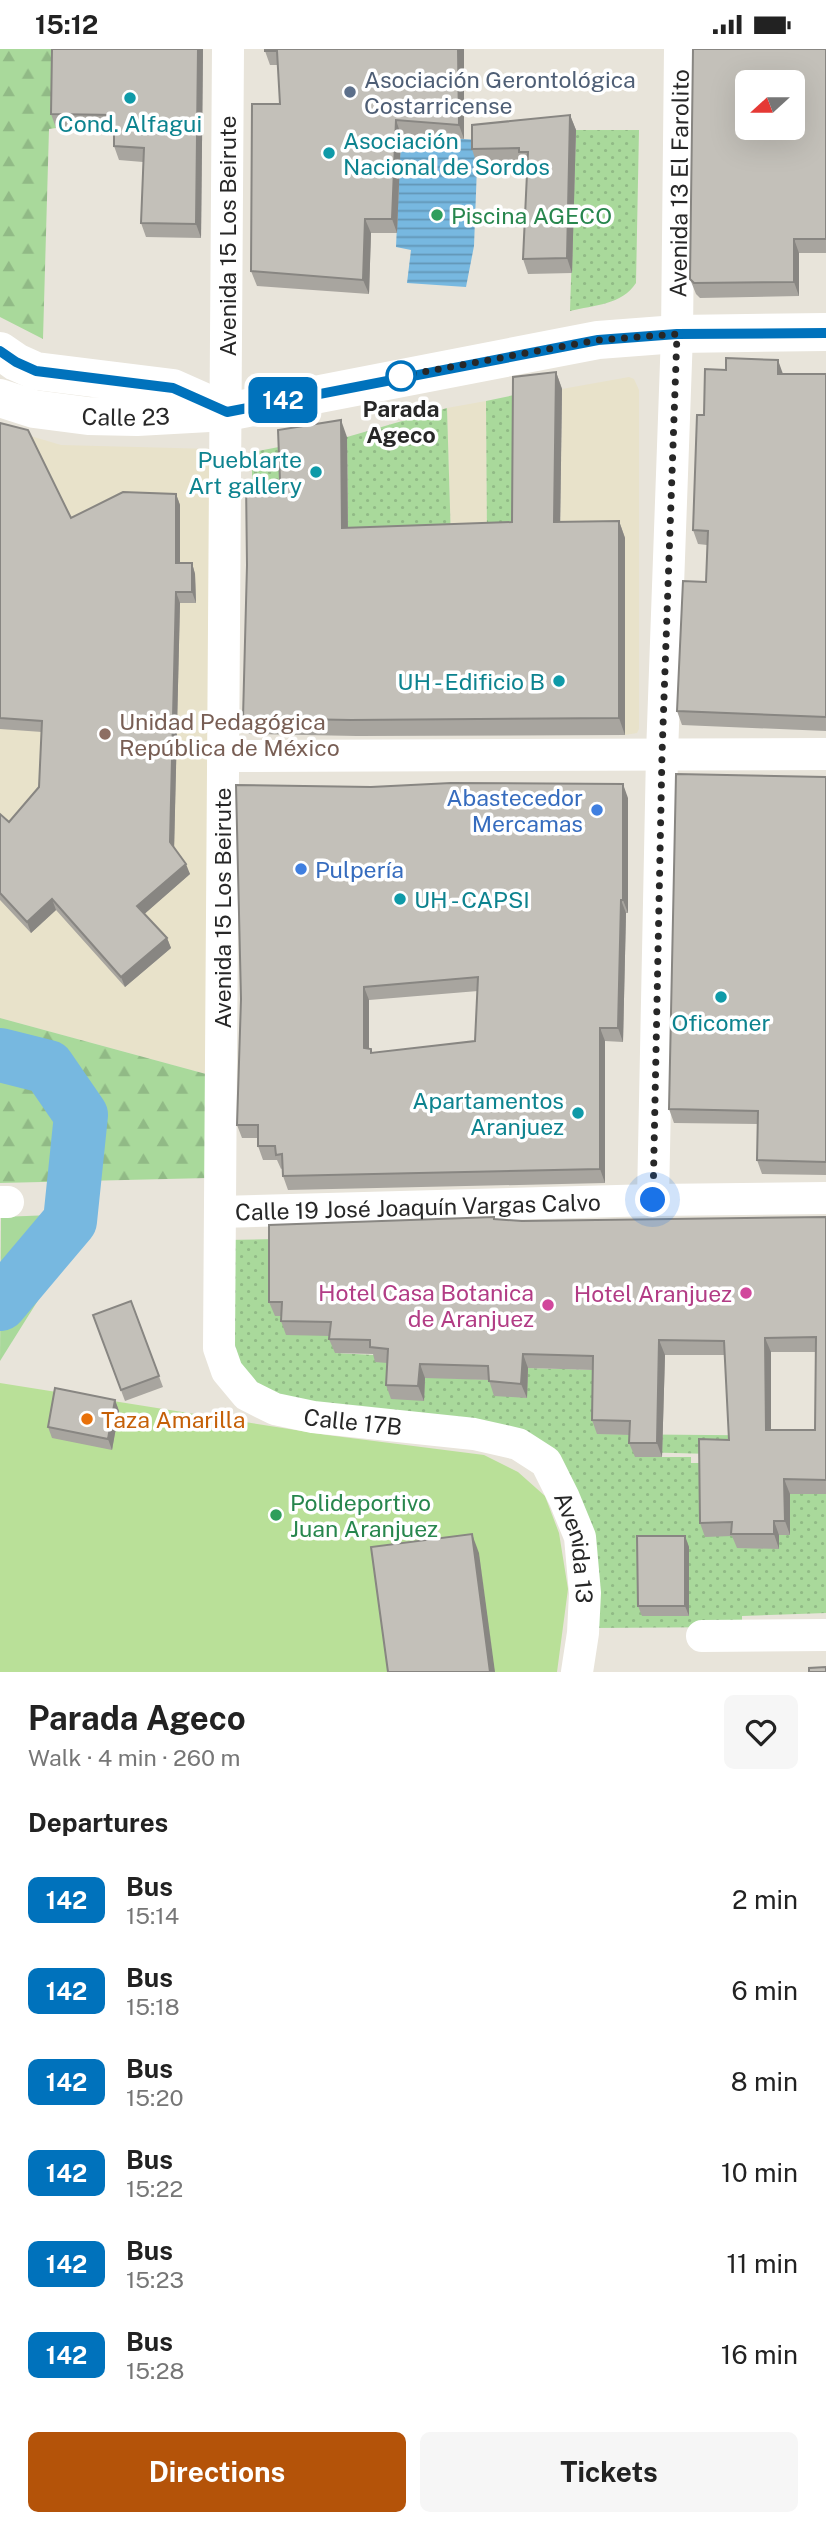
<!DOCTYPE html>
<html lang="en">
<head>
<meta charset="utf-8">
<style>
  :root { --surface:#fff; --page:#f6f6f6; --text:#222; --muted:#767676; --accent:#b45309 }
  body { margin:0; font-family:"Public Sans",sans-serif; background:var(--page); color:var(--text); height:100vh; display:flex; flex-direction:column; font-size:26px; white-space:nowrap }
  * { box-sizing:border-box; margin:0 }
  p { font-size:23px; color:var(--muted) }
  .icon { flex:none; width:38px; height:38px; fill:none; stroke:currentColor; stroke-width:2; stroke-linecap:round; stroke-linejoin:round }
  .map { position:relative; height:1623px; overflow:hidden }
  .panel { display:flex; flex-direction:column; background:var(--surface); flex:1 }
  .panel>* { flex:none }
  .badge { padding:0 14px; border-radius:10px; font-size:24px; line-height:46px }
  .needle { width:46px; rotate:249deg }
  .tools { position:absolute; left:735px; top:21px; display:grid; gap:14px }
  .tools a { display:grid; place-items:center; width:70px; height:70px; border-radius:10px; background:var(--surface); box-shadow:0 7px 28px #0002; font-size:35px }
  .you { position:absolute; width:35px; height:35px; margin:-18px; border:5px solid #fff; border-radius:50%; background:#1a73e8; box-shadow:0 0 0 10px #1a73e833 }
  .map>.badge { position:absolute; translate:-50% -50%; box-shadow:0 0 0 4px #fff }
  h2 { padding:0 28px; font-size:26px; line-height:63px }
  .round { display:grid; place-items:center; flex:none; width:74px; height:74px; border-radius:10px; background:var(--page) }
  .headline { display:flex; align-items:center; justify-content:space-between; height:119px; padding:0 28px }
  h1 { font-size:33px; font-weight:700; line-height:52px }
  .primary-button { display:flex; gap:14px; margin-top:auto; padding:14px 28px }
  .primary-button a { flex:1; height:80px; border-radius:10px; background:var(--accent); color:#fff; font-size:28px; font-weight:700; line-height:80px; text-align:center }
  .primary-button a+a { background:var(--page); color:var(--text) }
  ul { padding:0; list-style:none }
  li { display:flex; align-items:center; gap:21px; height:91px; padding:0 28px }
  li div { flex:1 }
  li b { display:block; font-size:26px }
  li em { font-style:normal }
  li .badge { min-width:77px; font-weight:700; text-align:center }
  .status { display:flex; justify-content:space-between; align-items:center; height:49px; padding:0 35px; background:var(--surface); direction:ltr }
  .status svg { height:19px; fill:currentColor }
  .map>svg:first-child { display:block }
  .education { fill:#e8e2ca }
  .grass { fill:url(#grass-dots) }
  .forest { fill:url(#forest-firs) }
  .park { fill:#a9d99b }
  .pitch { fill:#b9e098 }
  .water { fill:url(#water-rules) }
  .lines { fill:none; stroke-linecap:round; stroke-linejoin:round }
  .river { stroke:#77b8e0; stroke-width:54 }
  .minor { stroke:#fff; stroke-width:32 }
  .secondary { stroke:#fff; stroke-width:38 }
  .wall { fill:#a8a59f; fill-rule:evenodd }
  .shaded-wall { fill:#888682 }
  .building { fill:#c3c0b9; stroke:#888682; stroke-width:2; fill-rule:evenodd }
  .line-casing { stroke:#fff; stroke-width:16 }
  .line { stroke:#0072bc; stroke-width:10 }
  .walk { stroke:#272727; stroke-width:7; stroke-dasharray:0 12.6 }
  .service-dot { fill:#5c6f8a; stroke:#fff; stroke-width:2.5 }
  .culture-dot { fill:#0f9aa8; stroke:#fff; stroke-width:2.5 }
  .leisure-dot { fill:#2e9e5b; stroke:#fff; stroke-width:2.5 }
  .stop-dot { fill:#fff; stroke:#0072bc; stroke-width:3.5 }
  .education-dot { fill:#8d6e63; stroke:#fff; stroke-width:2.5 }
  .shop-dot { fill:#3f7fe0; stroke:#fff; stroke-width:2.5 }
  .hotel-dot { fill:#d1479c; stroke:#fff; stroke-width:2.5 }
  .food-dot { fill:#e8710a; stroke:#fff; stroke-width:2.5 }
  .labels { text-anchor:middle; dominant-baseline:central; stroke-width:7; stroke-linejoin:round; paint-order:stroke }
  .service-label { font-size:23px; fill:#4e5e75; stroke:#fff; text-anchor:start }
  .culture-label { font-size:23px; fill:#0d838f; stroke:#fff; text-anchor:end }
  .street-label { font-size:23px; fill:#272727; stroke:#fff }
  .leisure-label { font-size:23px; fill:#27864d; stroke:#fff; text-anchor:start }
  .stop-label { font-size:23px; font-weight:bold; fill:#272727; stroke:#fff }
  .education-label { font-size:23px; fill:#785e54; stroke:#fff; text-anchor:start }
  .shop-label { font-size:23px; fill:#366cbe; stroke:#fff; text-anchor:end }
  .hotel-label { font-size:23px; fill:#b23c85; stroke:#fff; text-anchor:end }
  .food-label { font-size:23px; fill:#c56008; stroke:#fff; text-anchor:start }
</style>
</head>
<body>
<div class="status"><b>15:12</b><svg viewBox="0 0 49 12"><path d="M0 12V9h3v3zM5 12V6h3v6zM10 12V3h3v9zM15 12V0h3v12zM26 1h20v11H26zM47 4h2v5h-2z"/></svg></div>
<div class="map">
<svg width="826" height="1623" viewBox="0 0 826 1623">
  <defs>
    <pattern id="grass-dots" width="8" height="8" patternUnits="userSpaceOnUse" patternTransform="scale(1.75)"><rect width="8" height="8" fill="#a9d99b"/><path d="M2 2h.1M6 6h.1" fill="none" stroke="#91ba86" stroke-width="1.8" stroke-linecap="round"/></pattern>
    <pattern id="forest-firs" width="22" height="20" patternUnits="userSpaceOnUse" patternTransform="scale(1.75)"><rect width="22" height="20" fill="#a9d99b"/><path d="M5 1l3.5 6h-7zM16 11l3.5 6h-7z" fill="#91ba86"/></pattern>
    <pattern id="water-rules" width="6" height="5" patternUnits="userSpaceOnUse" patternTransform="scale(1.75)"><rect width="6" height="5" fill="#77b8e0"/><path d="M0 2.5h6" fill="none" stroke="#6296b6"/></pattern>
  </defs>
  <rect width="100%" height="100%" fill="#e8e4da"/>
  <g class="education">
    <polygon points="629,328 634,330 639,341 639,680 637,684 625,686 494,686 451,491 447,359 486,352 487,491 560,489 562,340"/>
    <polygon points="0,378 61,396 212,400 206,1025 0,969"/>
  </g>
  <g class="grass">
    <path d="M576,81H639L636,234C622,256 594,256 570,262Z"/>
    <polygon points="519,345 518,490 487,491 486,352"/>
    <polygon points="447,359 451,492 348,494 347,388"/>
    <polygon points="284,397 286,449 252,449 252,405 258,402"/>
    <polygon points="275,1190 287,1267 336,1288 335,1304 375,1306 394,1315 391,1350 426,1328 494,1331 526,1349 528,1319 598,1321 597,1385 826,1387 712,1405 635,1403 635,1408 691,1408 691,1414 705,1414 737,1487 779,1500 779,1486 790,1486 790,1445 826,1445 826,1564 742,1567 742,1578 589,1579 548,1407 288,1354 235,1322 225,1191"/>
  </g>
  <g class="forest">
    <polygon points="0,0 56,0 56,79 49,80 43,290 0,268"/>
    <polygon points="0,969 206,1025 208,1129 0,1134"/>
  </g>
  <polygon class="park" points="77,1165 74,1194 0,1312 1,1168"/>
  <polygon class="pitch" points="0,1334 327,1386 484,1406 518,1423 545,1447 559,1484 568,1540 557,1623 0,1623"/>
  <polygon class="water" points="401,86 478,91 474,197 466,238 407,234 411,201 396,198"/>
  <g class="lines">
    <polyline class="river" points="0,1006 48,1018 81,1066 70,1172 0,1255"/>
    <g class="minor">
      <path id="s1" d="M228,0L219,1299L227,1322L247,1346L275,1360L313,1368L474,1385L518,1395L546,1413L564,1449L580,1488L585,1544L583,1584L577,1623"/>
      <polyline points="223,707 826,705"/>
      <path id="s2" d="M653,1151L662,705L677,285L680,0"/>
      <polyline points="0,1153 8,1153"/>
      <path id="s3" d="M220,1163L653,1151L826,1149"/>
      <polyline points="702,1587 826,1586"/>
    </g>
    <g class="secondary">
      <polyline points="0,302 16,313 36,322 173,339 218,359"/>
      <path id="s4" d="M0,349L34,360L88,367L137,368L227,363L598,291L677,285L826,283"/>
    </g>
  </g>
  <g class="wall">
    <polygon points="52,0 203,0 201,189 146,188 141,174 143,113 119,111 114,97 114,80 56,79 51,65"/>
    <polygon points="464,0 464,90 401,86 397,184 371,184 369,245 257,237 251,222 280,55 278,16 270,16 265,2"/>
    <polygon points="826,0 826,204 799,204 799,247 700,249 696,245 690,230"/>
    <polygon points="570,66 576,81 572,224 528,225 523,210 527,118 525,118 523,114 477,116 472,100"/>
    <polygon points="726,321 783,325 826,325 826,682 682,676 677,662 706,533 707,496 698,495 693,481 704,366"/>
    <polygon points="556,323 562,340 560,472 619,472 625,489 625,686 357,687 249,685 243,669 280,432 347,388 348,479 512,473"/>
    <polygon points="0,374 71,469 176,445 180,456 180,514 192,514 195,525 196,554 180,554 174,798 190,825 144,865 167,889 171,899 125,938 56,861 31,884 0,851 0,765 9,773 39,738 42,683 0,680"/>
    <polygon points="826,728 826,1126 762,1125 757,1111 758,1075 674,1074 669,1060"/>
    <path d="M628,749V864H626L623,993L605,992V1134L288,1141L283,1127V1119L281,1120L277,1111H263L258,1097V1089H242L237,1076L241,950ZM478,942L475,992L372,1004L371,1000H369V951Z"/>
    <path d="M826,1168V1445H790V1486H779V1500L737,1499L732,1487L705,1488L700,1474L729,1391L725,1306H665L662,1408H635L629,1394L630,1386L597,1385L592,1371L593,1321L528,1319L527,1349L494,1347L489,1331L425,1329L424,1352L391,1350L386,1336L387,1314L375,1313L373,1305L335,1304L329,1290L330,1287L286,1286L281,1272V1267H275L269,1253L495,1170L522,1172L662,1171ZM771,1303H816L815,1381H771Z"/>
    <polygon points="131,1252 163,1338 125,1352 93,1266"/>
    <polygon points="115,1351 119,1362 112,1401 52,1389 48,1378"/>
    <polygon points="685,1487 689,1498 689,1567 642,1567 638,1557"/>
  </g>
  <g class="shaded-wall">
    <polygon points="198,0 203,0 201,189 196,175"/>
    <polygon points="458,0 464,0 464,90 459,76"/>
    <polygon points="570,66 576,81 572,224 567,209"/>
    <polygon points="396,71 401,86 397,184 392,170"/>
    <polygon points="365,170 371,184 369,245 363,231"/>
    <polygon points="794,190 799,204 799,247 794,233"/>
    <polygon points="778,311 783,325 778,325"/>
    <polygon points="556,323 562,340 560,489 554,473"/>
    <polygon points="341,371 347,388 348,495 342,479"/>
    <polygon points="176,445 180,456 180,525 176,514"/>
    <polygon points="619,472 625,489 625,686 619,669"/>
    <polygon points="192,514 195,525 196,554 192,543"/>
    <polygon points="176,543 180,554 174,804 170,793"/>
    <polygon points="623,735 628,749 628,864 623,851"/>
    <polygon points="186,815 190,825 141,868 137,857"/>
    <polygon points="52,850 56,861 31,884 27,873"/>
    <polygon points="621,851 626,864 623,993 618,979"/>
    <polygon points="167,889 171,899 125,938 121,928"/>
    <polygon points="364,938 369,951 369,1013 364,999"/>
    <polygon points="600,979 605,992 605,1134 600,1120"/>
    <polygon points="765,1289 771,1303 771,1396 766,1381"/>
    <polygon points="659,1291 665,1306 662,1408 657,1394"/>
    <polygon points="523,1305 528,1319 527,1349 521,1335"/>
    <polygon points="420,1315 425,1329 424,1352 418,1337"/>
    <polygon points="115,1351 119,1362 112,1401 108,1390"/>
    <polygon points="784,1430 790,1445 790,1486 785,1472"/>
    <polygon points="774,1472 779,1486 779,1500 774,1485"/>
    <polygon points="472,1485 479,1504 495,1623 490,1623"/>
    <polygon points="685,1487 689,1498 689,1567 685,1557"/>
  </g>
  <g class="building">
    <polygon points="52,0 198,0 196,175 141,174 144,99 114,97 114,66 51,65"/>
    <polygon points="265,0 458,0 459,76 396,71 392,170 365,170 363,231 251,222 252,55 280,55 277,2 265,2"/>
    <path d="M693,0H826V190H794V233L694,234L690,230ZM747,33H793V79H747Z"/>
    <polygon points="570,66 567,209 523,210 528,103 519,103 519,99 472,100 472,76"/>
    <polygon points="726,309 778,311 778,325 826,325 826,668 677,662 683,532 706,533 708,482 693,481 697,366 704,366 705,320 726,321"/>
    <polygon points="556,323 554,473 619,472 619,669 351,671 243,669 247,516 246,432 280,432 278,381 341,371 342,479 512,473 513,328"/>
    <polygon points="0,374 28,381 71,469 123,443 176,445 176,514 192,514 192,543 176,543 170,793 186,815 137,857 167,889 121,928 52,850 27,873 0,844 0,765 9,773 39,738 42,672 0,669"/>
    <polygon points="676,725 826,728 826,1113 757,1111 758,1062 669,1060"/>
    <path d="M451,734L623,735V851H621L618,979H600V1120L283,1127L282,1105L276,1106L275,1097H258V1076H237L241,950L236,736L371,738ZM478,928L475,992L371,1004V1000L364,999V938Z"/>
    <path d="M494,1168V1170L522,1172L826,1168V1431L784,1430L785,1472H774V1485H731L732,1473L700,1474L699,1390L729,1391L724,1292L659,1291L657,1394H629L630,1372L592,1371L593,1307L523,1305L521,1335L489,1332L488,1317L420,1315L418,1337L386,1336L388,1300L370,1298V1291L329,1290L331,1273L281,1272L282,1253H269V1176ZM816,1288L815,1381H766L765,1289Z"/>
    <polygon points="131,1252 159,1327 121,1341 93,1266"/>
    <polygon points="55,1339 115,1351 108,1390 48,1378"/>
    <polygon points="472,1485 490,1623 388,1623 371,1498"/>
    <polygon points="637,1487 685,1487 685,1557 638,1557"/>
    <polygon points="826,1618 826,1623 809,1623 809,1619"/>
  </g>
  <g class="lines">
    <g class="line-casing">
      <polyline id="line" points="0,302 16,313 36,322 173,339 227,363 598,291 677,285 826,284"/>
    </g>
    <use href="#line" class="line"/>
    <polyline class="walk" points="401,327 598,291 677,285 662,705 653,1151"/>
  </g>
  <circle class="service-dot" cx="350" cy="43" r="7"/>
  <g class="culture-dot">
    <circle cx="130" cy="49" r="7"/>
    <circle cx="329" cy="104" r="7"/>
    <circle cx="316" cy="423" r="7"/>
    <circle cx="559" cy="632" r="7"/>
    <circle cx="400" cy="850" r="7"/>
    <circle cx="721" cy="948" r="7"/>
    <circle cx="578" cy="1064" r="7"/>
  </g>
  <g class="leisure-dot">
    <circle cx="437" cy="166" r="7"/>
    <circle cx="276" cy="1466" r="7"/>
  </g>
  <circle class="stop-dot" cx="401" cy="327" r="14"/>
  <circle class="education-dot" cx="105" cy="685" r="7"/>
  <g class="shop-dot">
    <circle cx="597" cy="761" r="7"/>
    <circle cx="301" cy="820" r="7"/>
  </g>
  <g class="hotel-dot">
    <circle cx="746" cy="1244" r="7"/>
    <circle cx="548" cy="1256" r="7"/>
  </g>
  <circle class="food-dot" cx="87" cy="1370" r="7"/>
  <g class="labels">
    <g class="service-label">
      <text x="364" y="30">Asociación Gerontológica<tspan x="364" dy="26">Costarricense</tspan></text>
    </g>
    <g class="culture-label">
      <text x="130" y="74" text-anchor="middle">Cond. Alfagui</text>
      <text x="343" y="91" text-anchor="start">Asociación<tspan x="343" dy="26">Nacional de Sordos</tspan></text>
      <text x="302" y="410">Pueblarte<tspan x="302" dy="26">Art gallery</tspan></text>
      <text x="545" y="632">UH - Edificio B</text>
      <text x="414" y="850" text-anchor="start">UH - CAPSI</text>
      <text x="721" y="973" text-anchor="middle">Oficomer</text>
      <text x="564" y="1051">Apartamentos<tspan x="564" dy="26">Aranjuez</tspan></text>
    </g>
    <g class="street-label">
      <text stroke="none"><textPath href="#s2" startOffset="1017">Avenida 13 El Farolito</textPath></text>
      <text transform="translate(227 187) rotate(-90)">Avenida 15 Los Beirute</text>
      <text stroke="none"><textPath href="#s4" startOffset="128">Calle 23</textPath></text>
      <text transform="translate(222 859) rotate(-90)">Avenida 15 Los Beirute</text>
      <text stroke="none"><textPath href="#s3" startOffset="198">Calle 19 José Joaquín Vargas Calvo</textPath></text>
      <text stroke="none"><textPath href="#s1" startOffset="1465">Calle 17B</textPath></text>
      <text stroke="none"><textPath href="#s1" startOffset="1757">Avenida 13</textPath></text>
    </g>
    <g class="leisure-label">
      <text x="451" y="166">Piscina AGECO</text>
      <text x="290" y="1453">Polideportivo<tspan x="290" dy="26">Juan Aranjuez</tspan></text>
    </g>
    <g class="stop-label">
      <text x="401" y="359">Parada<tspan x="401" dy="26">Ageco</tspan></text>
    </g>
    <g class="education-label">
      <text x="119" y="672">Unidad Pedagógica<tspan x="119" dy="26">República de México</tspan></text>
    </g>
    <g class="shop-label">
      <text x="583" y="748">Abastecedor<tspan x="583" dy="26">Mercamas</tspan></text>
      <text x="315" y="820" text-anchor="start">Pulpería</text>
    </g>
    <g class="hotel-label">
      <text x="534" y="1243">Hotel Casa Botanica<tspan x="534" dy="26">de Aranjuez</tspan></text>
      <text x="732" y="1244">Hotel Aranjuez</text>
    </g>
    <g class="food-label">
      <text x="101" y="1370">Taza Amarilla</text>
    </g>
  </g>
</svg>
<div class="tools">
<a><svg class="needle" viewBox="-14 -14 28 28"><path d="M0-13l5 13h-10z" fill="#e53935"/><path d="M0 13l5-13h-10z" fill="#767676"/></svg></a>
</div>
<div class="you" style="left:653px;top:1151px"></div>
<b class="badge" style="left:283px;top:351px;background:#0072bc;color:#fff">142</b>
</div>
<section class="panel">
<div class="headline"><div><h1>Parada Ageco</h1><p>Walk · 4 min · 260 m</p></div><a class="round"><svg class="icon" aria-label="heart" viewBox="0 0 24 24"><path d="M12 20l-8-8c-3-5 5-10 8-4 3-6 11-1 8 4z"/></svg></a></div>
<h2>Departures</h2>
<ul>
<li><span class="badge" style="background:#0072bc;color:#fff">142</span><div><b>Bus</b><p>15:14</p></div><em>2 min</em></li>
<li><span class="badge" style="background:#0072bc;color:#fff">142</span><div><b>Bus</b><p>15:18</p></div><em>6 min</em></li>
<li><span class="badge" style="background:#0072bc;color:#fff">142</span><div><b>Bus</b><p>15:20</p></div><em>8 min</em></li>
<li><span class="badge" style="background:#0072bc;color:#fff">142</span><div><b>Bus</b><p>15:22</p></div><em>10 min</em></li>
<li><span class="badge" style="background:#0072bc;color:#fff">142</span><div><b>Bus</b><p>15:23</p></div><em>11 min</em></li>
<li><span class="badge" style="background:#0072bc;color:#fff">142</span><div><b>Bus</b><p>15:28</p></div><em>16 min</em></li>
</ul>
<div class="primary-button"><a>Directions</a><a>Tickets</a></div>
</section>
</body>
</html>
